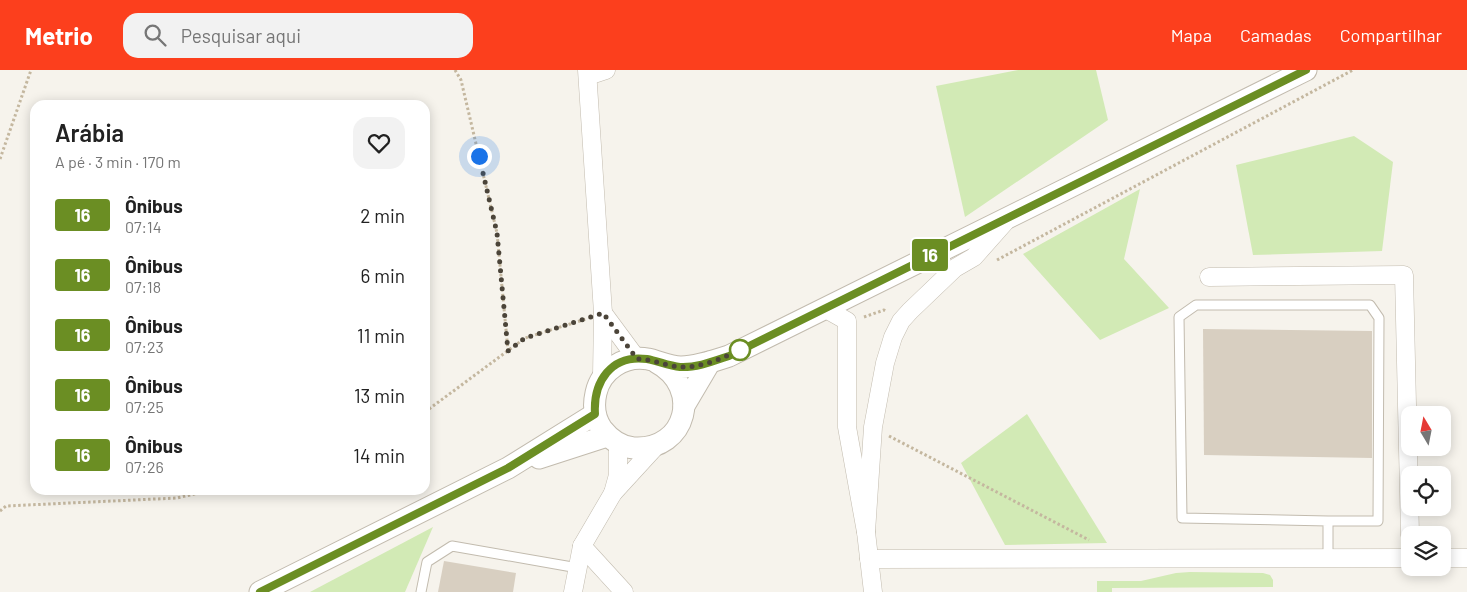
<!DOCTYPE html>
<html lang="pt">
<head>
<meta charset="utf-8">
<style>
  :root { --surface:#fff; --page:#f2f2f2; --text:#222; --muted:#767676; --accent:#fc3f1d }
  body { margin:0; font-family:Barlow,sans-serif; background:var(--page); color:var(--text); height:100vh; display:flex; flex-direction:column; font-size:19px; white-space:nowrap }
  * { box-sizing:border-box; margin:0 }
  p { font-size:16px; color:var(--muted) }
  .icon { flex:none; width:28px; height:28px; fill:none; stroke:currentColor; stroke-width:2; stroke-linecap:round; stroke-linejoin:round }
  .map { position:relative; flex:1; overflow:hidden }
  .drawer { position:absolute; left:30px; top:30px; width:400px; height:395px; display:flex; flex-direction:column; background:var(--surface); border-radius:15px; box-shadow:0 2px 12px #0003 }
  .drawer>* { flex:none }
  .badge { padding:0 10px; border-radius:4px; font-size:18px; line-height:32px }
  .needle { width:32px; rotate:350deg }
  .buttons { position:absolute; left:1401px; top:336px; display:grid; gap:10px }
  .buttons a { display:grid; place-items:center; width:50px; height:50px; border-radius:10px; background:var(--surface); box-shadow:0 2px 12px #0003; font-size:25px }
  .you { position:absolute; width:25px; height:25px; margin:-12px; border:4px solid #fff; border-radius:50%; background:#1a73e8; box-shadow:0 0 0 8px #1a73e833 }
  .map>.badge { position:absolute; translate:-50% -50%; box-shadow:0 0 0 2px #fff }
  .round { display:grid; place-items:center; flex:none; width:52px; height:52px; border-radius:15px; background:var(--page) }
  .summary { display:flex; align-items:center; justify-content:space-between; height:85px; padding:0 25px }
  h1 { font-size:24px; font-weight:600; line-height:38px }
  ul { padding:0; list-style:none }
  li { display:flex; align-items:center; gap:15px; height:60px; padding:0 25px }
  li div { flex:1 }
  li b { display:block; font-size:19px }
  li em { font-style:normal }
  li .badge { min-width:55px; font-weight:700; text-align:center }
  header { display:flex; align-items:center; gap:30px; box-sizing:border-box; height:70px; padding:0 25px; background:var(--accent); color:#fff }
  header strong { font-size:24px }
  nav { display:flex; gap:28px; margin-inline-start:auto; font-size:18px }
  .search { width:350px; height:45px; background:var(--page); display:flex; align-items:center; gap:12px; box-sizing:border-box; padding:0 18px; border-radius:15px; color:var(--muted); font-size:19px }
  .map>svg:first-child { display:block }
  .green { fill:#d2eab5 }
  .building { fill:#d8cfc1 }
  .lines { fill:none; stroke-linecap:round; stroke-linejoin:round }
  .service-casing { stroke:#c2bbae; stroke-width:11 }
  .minor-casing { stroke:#c2bbae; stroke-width:19 }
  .tertiary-casing { stroke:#c2bbae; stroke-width:23 }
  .path { stroke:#c4b79f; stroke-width:3; stroke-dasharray:2.5 2.5; stroke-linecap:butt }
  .service { stroke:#fff; stroke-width:9 }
  .minor { stroke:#fff; stroke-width:18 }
  .tertiary { stroke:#fff; stroke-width:21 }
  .line-casing { stroke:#fff; stroke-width:11 }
  .line { stroke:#6b8e23; stroke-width:8 }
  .walk { stroke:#4b4439; stroke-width:5; stroke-dasharray:0 9 }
  .stop-dot { fill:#fff; stroke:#6b8e23; stroke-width:2.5 }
</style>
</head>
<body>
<header>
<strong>Metrio</strong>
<div class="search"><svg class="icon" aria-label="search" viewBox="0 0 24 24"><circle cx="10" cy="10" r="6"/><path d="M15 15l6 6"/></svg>Pesquisar aqui</div>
<nav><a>Mapa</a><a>Camadas</a><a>Compartilhar</a></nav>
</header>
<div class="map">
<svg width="1467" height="522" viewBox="0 0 1467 522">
  <rect width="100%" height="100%" fill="#f6f3ec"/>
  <g class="green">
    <polygon points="1018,0 1096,0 1108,50 965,147 936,16"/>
    <polygon points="1354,66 1393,92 1382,181 1253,185 1236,95"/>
    <polygon points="1140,119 1124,189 1169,238 1100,270 1023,184"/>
    <polygon points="1027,344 1107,473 1005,475 961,393"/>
    <polygon points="433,457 405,522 310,522"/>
    <polygon points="1190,502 1263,503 1270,505 1273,510 1273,517 1112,518 1112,522 1097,522 1097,511 1141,511 1176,503"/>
  </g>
  <g class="building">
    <polygon points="1203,259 1372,261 1372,388 1204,385"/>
    <polygon points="444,491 516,503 513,522 438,522"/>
  </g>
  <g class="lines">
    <g class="service-casing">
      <g id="service">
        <polyline points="1328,451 1378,451 1379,248 1370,235 1196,235 1179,247 1182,448 1328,451 1328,489"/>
        <polyline points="421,522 427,492 452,476 578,498"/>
      </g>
    </g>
    <g class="minor-casing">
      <g id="minor">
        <polyline points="587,0 603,243 602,307"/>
        <polyline points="588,6 606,0"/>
        <polyline points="1209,207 1404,205 1410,465"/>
        <polyline points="824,238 847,251 847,357 866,462 873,522"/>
        <polyline points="603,243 637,289"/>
        <polyline points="613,423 618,405 618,374"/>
        <polyline points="866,462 873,357 885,293 893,267 901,251 910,241 955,198 974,187 1005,152"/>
        <polyline points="582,476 624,522"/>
        <polyline points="1442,488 1467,488"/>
        <polyline points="869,489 1410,488"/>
        <polyline points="573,522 582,476 613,423 657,375"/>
      </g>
    </g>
    <g class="tertiary-casing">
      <g id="tertiary">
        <path d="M656,292C703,317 687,381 634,378C621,377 610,369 602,359C595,349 593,336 596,323C601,300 624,285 648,289C658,291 670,297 681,297C696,297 714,291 729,286L1306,0"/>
        <polyline points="684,336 710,292"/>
        <polyline points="539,388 607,366"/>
        <polyline points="260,522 508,398 595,344"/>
      </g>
    </g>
    <g class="path">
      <polyline points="455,0 461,10 497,163 508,281"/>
      <polyline points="0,89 31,0"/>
      <polyline points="997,190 1353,0"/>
      <polyline points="864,247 884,240 886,241"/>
      <polyline points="425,342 525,268 586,249"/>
      <polyline points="889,366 1089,470"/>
      <polyline points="0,441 6,436 177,428 212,420"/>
    </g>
    <use href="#service" class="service"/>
    <use href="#minor" class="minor"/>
    <use href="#tertiary" class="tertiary"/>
  </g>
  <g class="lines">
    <g class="line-casing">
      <path id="line" d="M260,522L508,398L595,344C593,312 611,284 647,289C658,291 669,296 680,297C696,298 714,291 729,286L1306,0"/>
    </g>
    <use href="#line" class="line"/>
    <path class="walk" d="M479,86L497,163L508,281L525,268L603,243L637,289C652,289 666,296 680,297C701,298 726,287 744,278L740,280"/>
  </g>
  <circle class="stop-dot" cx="740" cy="280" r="10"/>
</svg>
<div class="buttons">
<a><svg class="needle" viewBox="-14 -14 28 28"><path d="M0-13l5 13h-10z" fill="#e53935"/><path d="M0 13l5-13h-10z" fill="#767676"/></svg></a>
<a><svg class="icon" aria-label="locate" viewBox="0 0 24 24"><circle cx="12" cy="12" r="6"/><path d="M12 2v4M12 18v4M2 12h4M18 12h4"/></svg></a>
<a><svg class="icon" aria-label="layers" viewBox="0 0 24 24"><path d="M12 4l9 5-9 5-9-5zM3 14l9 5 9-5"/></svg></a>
</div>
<div class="you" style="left:479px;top:86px"></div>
<b class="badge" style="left:930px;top:185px;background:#6b8e23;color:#fff">16</b>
<section class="drawer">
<div class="summary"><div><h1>Arábia</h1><p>A pé · 3 min · 170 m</p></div><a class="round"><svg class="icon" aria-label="heart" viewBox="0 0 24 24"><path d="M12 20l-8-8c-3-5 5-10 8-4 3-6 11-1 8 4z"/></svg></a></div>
<ul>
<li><span class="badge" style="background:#6b8e23;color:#fff">16</span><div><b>Ônibus</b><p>07:14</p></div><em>2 min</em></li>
<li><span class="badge" style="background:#6b8e23;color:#fff">16</span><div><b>Ônibus</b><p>07:18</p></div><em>6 min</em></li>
<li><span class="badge" style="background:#6b8e23;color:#fff">16</span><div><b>Ônibus</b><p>07:23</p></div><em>11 min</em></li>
<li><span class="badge" style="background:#6b8e23;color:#fff">16</span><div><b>Ônibus</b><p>07:25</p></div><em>13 min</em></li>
<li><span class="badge" style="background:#6b8e23;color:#fff">16</span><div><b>Ônibus</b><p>07:26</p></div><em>14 min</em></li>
</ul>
</section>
</div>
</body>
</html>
